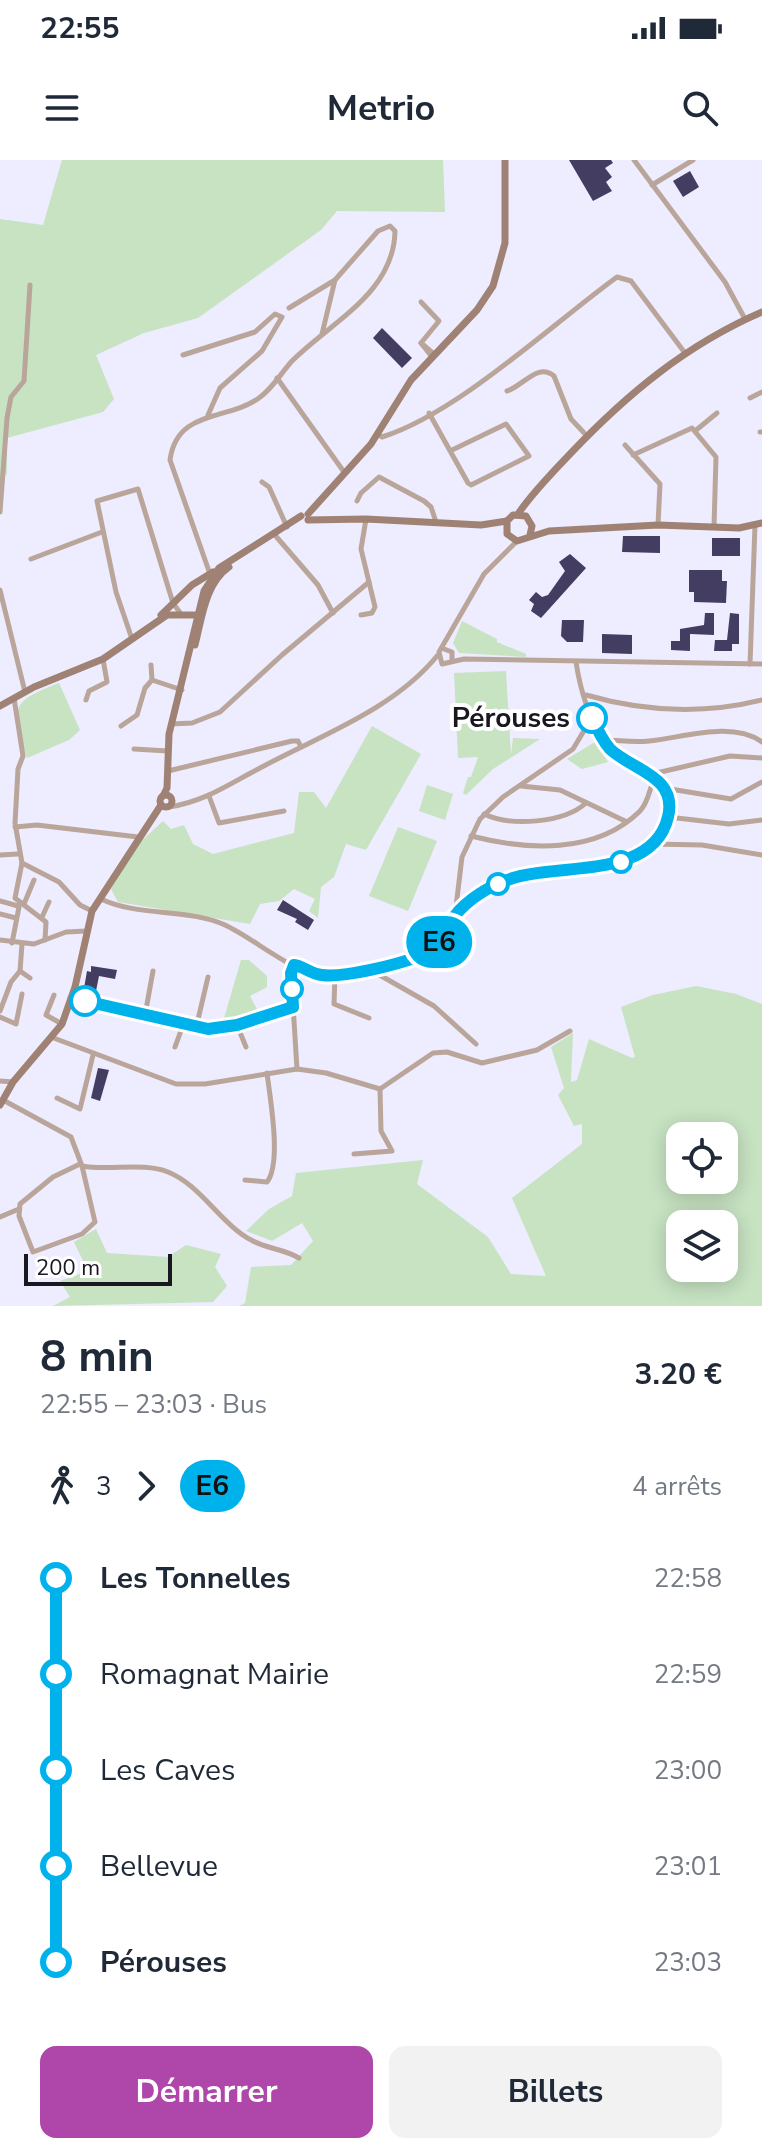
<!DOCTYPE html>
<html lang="fr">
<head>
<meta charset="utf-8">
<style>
  :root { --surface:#fff; --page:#f2f2f3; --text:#1f2937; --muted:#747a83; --accent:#af47aa }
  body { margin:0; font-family:"Nunito Sans",sans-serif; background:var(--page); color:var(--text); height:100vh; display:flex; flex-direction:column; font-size:30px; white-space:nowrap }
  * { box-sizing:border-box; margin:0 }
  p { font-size:26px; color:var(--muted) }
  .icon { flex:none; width:44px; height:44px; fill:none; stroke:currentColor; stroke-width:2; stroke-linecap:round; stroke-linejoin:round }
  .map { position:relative; height:1146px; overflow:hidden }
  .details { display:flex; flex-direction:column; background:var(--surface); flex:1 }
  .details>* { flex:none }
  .badge { padding:0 16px; border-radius:26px; font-size:28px; line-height:52px }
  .buttons { position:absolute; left:666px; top:962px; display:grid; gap:16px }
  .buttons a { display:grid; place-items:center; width:72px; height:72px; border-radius:16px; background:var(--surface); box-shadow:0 4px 20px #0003; font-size:40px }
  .scale { position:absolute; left:24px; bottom:20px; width:148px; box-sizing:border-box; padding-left:8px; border:4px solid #191820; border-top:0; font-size:22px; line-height:28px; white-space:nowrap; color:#191820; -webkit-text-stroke:6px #fff; paint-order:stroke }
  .map>.badge { position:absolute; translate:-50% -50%; box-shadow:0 0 0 4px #fff }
  .legs { display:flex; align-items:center; gap:12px; height:88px; padding:0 40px; font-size:26px }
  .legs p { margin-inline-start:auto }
  .headline { display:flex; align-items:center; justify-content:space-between; height:136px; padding:0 40px }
  h1 { font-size:44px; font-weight:700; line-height:60px }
  .cta { display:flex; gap:16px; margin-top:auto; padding:16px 40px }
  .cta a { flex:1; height:92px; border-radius:16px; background:var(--accent); color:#fff; font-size:32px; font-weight:700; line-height:92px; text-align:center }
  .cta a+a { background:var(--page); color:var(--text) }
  ul { padding:0 40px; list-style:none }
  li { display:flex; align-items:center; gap:28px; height:96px; font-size:30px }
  li i { display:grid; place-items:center; width:12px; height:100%; margin:0 10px; background:currentColor }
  li i::after { content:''; width:20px; height:20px; margin:-10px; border:6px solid; border-radius:50%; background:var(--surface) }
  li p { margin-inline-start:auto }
  li:first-child i { background:linear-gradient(#0000 50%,currentColor 0) }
  li:last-child i { background:linear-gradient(currentColor 50%,#0000 0) }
  .status { display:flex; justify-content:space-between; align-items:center; height:56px; padding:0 40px; background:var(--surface); direction:ltr }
  .status svg { height:22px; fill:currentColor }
  header { display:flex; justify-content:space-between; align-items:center; height:104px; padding:0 40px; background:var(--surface); font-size:36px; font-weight:700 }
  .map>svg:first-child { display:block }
  .green { fill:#c7e3c2; fill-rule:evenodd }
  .building { fill:#443d62 }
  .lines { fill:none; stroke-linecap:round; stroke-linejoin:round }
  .street { stroke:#baa59b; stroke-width:5 }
  .secondary { stroke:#9f8273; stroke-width:7 }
  .line-1-casing { stroke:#fff; stroke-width:18 }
  .line-1 { stroke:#00b2ec; stroke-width:12 }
  .stop-1-dot { fill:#fff; stroke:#00b2ec; stroke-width:4 }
  .labels { text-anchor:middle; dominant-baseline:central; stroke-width:8; stroke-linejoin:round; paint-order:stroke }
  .stop-label { font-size:28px; font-weight:bold; fill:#191820; stroke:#fff; text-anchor:end }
</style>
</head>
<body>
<div class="status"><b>22:55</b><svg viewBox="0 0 49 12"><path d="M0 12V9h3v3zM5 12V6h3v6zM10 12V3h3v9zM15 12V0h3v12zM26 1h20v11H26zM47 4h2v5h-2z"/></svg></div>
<header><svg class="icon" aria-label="menu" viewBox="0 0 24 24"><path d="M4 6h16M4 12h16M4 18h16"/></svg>Metrio<svg class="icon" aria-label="search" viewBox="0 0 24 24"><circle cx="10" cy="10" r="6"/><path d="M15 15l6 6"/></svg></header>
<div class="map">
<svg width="762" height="1146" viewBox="0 0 762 1146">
  <rect width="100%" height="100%" fill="#eeecff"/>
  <g class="green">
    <polygon points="62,0 443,0 445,52 337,51 321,70 198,158 144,173 96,195 114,239 103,252 7,278 7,314 0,319 0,59 43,65"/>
    <polygon points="462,461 497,479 497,482 526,494 526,497 459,493 453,483"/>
    <polygon points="506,511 511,595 513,578 540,579 493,609 466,635 463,633 468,617 471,617 478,597 458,598 454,513"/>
    <path d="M59,523L80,570L69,580L27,598C13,546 8,543 59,523Z"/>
    <polygon points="372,566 421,594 366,690 346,684 334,717 321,727 318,758 309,751 315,739 294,729 279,741 260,744 250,764 118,742 111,729 136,686 163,661 171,669 184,665 193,684 213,694 294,673 299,632 314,632 326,648"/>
    <polygon points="595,582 608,602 582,609 567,599"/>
    <polygon points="427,625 453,634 445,660 419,651"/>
    <polygon points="398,667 437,681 408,751 369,736"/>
    <polygon points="241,800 249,800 267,816 267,827 250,836 259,853 222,865"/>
    <path d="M696,826L736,834L762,844V1146H239L245,1143L251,1107L291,1105L313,1081L302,1063L272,1081L246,1071L269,1049L292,1036L296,1013L423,1000L417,1024L488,1077L511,1114L546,1116L512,1038L582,984V964L574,966L558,935L564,928L551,887L573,873L571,922L577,920L589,879L632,898L635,897L621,847L653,835ZM680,976H724V1020H680ZM680,1064H724V1108H680Z"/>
    <polygon points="96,1069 107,1093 168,1097 186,1085 221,1094 215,1107 227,1126 213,1142 53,1146 70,1137 60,1121 88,1111 74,1082"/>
  </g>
  <g class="building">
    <polygon points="569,0 611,0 613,3 605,8 612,17 606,22 612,31 593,41"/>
    <polygon points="690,11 699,27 683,37 673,21"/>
    <polygon points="382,168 412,198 402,208 373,178"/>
    <polygon points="623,376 660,376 660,393 622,392"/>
    <rect x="712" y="378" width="28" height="18"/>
    <polygon points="570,394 586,408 541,458 531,451 534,444 529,440 536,432 542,437 548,435 565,411 559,402"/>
    <polygon points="689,410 722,410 722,421 727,421 726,443 694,442 694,432 689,432"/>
    <polygon points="705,453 714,453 714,475 690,474 690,491 671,490 671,481 680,481 680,469 704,465"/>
    <polygon points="730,453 739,454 739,484 732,484 732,491 714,491 715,480 727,480"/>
    <polygon points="562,460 584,460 583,482 567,482 561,476"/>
    <polygon points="602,474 632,475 632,494 602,493"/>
    <polygon points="283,740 314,760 308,770 295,762 297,759 277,750"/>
    <polygon points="91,806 117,810 115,819 99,816 95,836 83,834 87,811 91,812"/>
    <polygon points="98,908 109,910 100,941 91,938"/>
  </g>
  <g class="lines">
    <g class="street">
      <polyline points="634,0 725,122 745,159"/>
      <polyline points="652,25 693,0"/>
      <polyline points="289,148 335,120"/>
      <polyline points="421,183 439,161 421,142"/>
      <polyline points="421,183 432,197"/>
      <polyline points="421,183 434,194"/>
      <polyline points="183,195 255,172 275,154 282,157 262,191 220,228 208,255"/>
      <polyline points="277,218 344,312"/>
      <path d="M507,231C523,226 538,202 554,216L571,259L587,276"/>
      <polyline points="750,238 762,232"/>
      <polyline points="429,253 468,323 471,325 529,296 506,264 450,291"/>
      <polyline points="695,271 717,253"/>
      <polyline points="760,272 762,272"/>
      <path d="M378,274L382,277C458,253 551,165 617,117L631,121L685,193"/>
      <polyline points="625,285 660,324 658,365"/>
      <polyline points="633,295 692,268 716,297 714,367"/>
      <polyline points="262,322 269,327 287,367"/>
      <polyline points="357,341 361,333 379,317 424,341 431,347 436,362"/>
      <polyline points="0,352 7,258 11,237 24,221 30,125"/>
      <polyline points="274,374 318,425 333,453"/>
      <polyline points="517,381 484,414 439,492 442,504 464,499 762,504"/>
      <polyline points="31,399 102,372"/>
      <path d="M210,414L170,300C177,249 227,261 259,238C273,228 281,213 292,201C331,162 394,133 395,71L390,66L378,71L335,120L322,174"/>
      <polyline points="0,430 25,532"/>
      <polyline points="361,455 372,453 375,447 361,389 366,359"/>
      <polyline points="132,479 116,432 97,341 138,329 173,443 181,454"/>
      <polyline points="444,489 452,492 452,501"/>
      <polyline points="750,504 755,365"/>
      <polyline points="151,505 152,520"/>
      <path d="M586,535C645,552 702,555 762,540"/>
      <polyline points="86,540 89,531 107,522 103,499"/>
      <polyline points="171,564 192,563 220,552 282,495 369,422"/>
      <polyline points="121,566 137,555 145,528 152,520 182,530"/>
      <path d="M604,580C619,580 633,583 649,581C682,578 732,560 762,582"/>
      <polyline points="134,589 168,591"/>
      <polyline points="168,611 292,581 298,581 301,587"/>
      <polyline points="652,614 730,596 762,598"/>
      <polyline points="521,626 560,630 625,661"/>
      <polyline points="664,628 731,639 762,622"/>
      <polyline points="209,636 219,663 284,651"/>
      <path d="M169,647C204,642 229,624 260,608C319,576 393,550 437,496"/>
      <path d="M484,654C511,667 564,663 586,643"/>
      <polyline points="668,657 729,664 762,660"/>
      <polyline points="15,667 37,665 138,677"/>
      <path d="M471,676C526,690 596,695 640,651C649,642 649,628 655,618"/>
      <polyline points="651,684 702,685 762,695"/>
      <polyline points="0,695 18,694"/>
      <polyline points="22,703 59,722 80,745 92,751"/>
      <path d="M101,739C139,757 187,748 225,765C254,778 297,817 328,816C352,815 414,803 433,788C443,780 446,768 453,758C466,739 491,725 512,718C556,704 662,719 669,653C673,611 628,610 608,586C590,564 580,529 576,502"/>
      <polyline points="0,741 18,746"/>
      <polyline points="20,742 46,762 45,780"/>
      <polyline points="24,744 34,720"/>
      <polyline points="0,754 16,758"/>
      <polyline points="455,755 462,697 480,659 503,637 573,589 591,559"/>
      <polyline points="42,757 49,742"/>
      <polyline points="0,780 34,784 66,772 87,771"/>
      <polyline points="12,783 20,742 15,738 22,703 15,663 18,609 23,596 14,538"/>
      <polyline points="295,804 291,813 297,909"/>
      <polyline points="373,807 376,813 434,846 476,884"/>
      <polyline points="20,811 30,818"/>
      <polyline points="335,815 334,844 369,858"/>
      <polyline points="54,835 46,855 62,864"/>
      <path d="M70,838C118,844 167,872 216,869C243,867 266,851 293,847"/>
      <polyline points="0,851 11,822 20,811 22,784"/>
      <polyline points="145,855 153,811"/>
      <polyline points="0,857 16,864 22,834"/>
      <polyline points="237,865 246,887"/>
      <polyline points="196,868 208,817"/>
      <polyline points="51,877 176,924 205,924 297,909 326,913 380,929 433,893 447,892 482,903 537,890 570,871"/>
      <polyline points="175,887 183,865"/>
      <polyline points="0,921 13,922"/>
      <polyline points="57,938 80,949 93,895"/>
      <path d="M3,940L71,977L82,1006C109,1011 143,1002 168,1012C201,1025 221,1065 253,1081C268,1089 284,1089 299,1098"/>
      <polyline points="354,994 392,991 381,971 380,929"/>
      <polyline points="80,1004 53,1017 20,1044 19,1056 33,1092 82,1074 95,1062 82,1006"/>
      <path d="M245,1020L267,1022C282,1003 270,938 267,913"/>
      <polyline points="0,1057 19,1049"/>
    </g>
    <g class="secondary">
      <polyline points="308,354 371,284 411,220 477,150 493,126 505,83 505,0"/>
      <path d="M518,354C533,332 552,313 570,294C627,234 686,185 762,152"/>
      <polyline points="308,360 366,359 481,365 507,361"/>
      <polyline points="530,375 532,366 526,356 513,355 507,361 507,374 517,381 549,371 658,365 739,368 762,363"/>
      <polyline points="161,455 192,425 213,412"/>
      <path d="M195,485C202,458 205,424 229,407"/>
      <polyline points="0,546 34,527 103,499 167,455 201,455"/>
      <circle cx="166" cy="641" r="6"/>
      <polyline points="163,636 167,628 169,574 204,431 219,408 301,356"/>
      <polyline points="0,945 13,922 62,864 75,827 92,751 161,645"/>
    </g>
  </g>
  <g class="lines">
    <g class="line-1-casing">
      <path id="line-1" d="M85,841L208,869L237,865L293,847L291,813L294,805C303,806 311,814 322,815C343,818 396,805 417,797C437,789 441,774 453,758C467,739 491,725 513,718C558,703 653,720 668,657C678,616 632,610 610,589C602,580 597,569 592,558"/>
    </g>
    <use href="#line-1" class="line-1"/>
  </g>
  <g class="stop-1-dot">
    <circle cx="592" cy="558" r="14"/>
    <circle cx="621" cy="702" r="10"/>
    <circle cx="498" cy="724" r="10"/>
    <circle cx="292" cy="829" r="10"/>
    <circle cx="85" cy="841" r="14"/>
  </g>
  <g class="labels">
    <g class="stop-label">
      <text x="570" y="558">Pérouses</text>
    </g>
  </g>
</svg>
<div class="buttons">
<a><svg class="icon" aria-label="locate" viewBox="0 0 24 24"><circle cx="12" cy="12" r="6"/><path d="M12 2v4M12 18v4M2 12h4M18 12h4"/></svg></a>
<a><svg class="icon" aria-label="layers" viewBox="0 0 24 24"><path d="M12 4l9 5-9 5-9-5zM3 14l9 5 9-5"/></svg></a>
</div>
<div class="scale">200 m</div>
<b class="badge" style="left:439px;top:782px;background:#00b2ec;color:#111">E6</b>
</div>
<section class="details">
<div class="headline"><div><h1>8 min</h1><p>22:55 – 23:03 · Bus</p></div><b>3.20 €</b></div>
<div class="legs"><svg class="icon" aria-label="walk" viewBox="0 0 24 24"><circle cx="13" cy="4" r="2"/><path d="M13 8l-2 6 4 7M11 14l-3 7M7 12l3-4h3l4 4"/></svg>3<svg class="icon" aria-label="forward" viewBox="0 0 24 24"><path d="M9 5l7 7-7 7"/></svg><b class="badge" style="background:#00b2ec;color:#111">E6</b><p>4 arrêts</p></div>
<ul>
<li><i style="color:#00b2ec"></i><b>Les Tonnelles</b><p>22:58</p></li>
<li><i style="color:#00b2ec"></i><span>Romagnat Mairie</span><p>22:59</p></li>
<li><i style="color:#00b2ec"></i><span>Les Caves</span><p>23:00</p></li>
<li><i style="color:#00b2ec"></i><span>Bellevue</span><p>23:01</p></li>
<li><i style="color:#00b2ec"></i><b>Pérouses</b><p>23:03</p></li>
</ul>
<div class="cta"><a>Démarrer</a><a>Billets</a></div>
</section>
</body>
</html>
